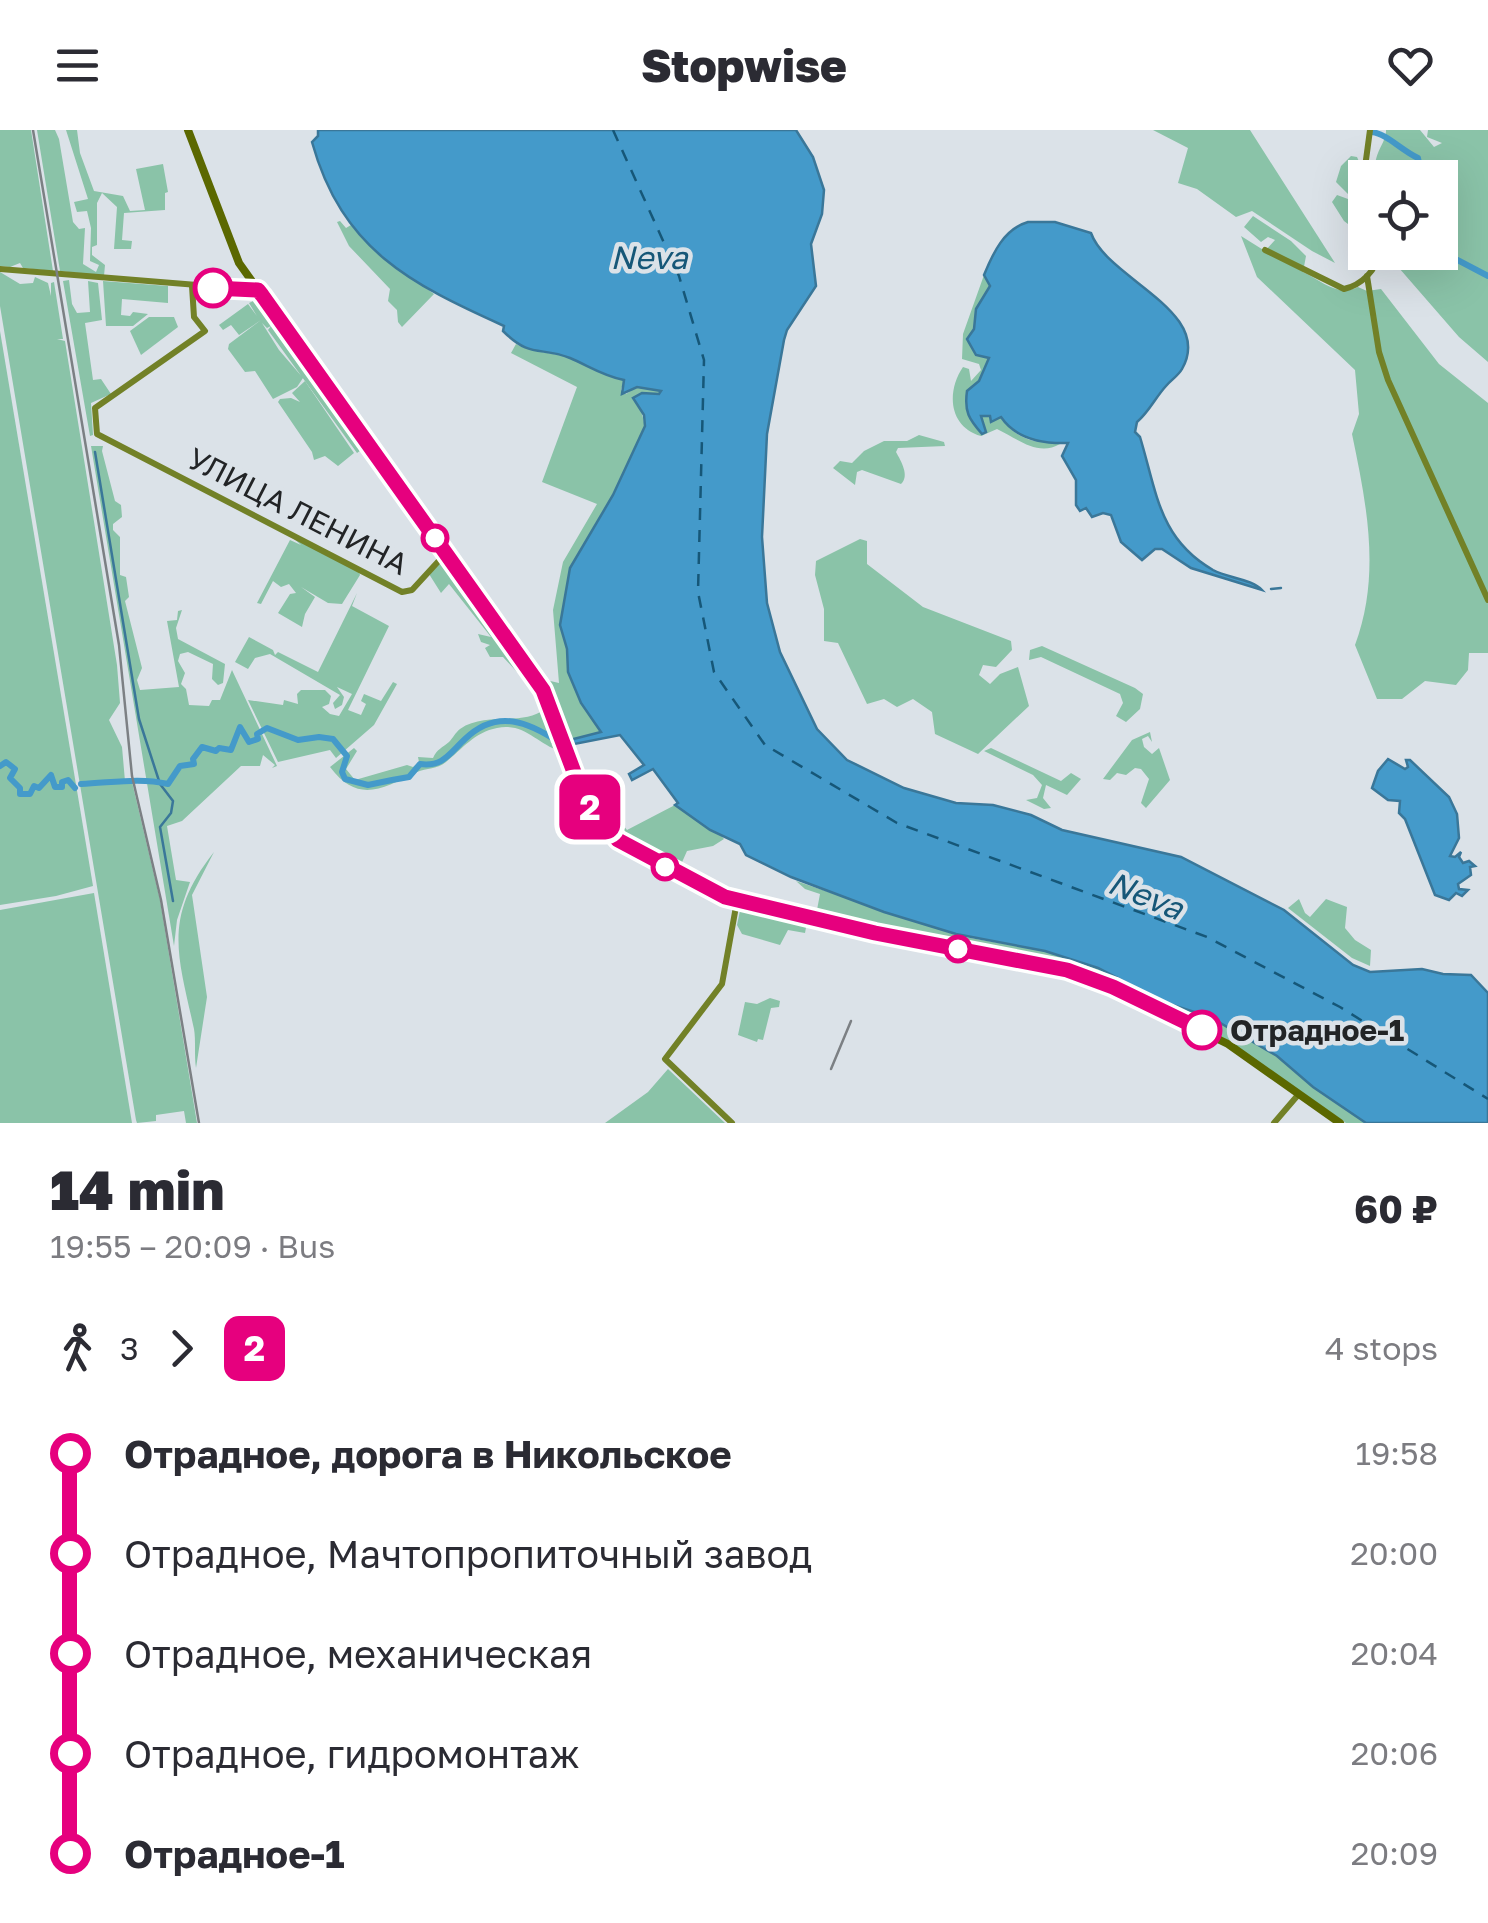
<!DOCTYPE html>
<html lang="en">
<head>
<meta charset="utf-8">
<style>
  :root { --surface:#fff; --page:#f2f2f3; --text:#2b2b33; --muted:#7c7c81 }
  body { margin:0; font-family:"Golos Text",sans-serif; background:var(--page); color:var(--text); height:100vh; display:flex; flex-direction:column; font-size:38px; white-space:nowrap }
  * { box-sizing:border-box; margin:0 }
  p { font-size:32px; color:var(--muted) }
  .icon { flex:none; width:55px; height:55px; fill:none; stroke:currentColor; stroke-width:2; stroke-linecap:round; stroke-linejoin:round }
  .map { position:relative; height:993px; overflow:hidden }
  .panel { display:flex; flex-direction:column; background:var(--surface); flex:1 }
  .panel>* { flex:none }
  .badge { padding:0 20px; border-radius:15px; font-size:35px; line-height:65px }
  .buttons { position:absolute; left:1348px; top:30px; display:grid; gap:20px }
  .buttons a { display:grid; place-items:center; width:110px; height:110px; border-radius:0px; background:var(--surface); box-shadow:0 10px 40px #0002; font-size:50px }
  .map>.badge { position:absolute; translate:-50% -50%; box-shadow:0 0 0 5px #fff }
  .legs { display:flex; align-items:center; gap:15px; height:110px; padding:0 50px; font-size:32px }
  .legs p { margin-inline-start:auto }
  .head { display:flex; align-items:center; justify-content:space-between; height:170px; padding:0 50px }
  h1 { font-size:55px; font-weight:800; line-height:75px }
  ul { padding:0 50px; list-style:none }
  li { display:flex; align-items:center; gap:35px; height:100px; font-size:38px }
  li i { display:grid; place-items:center; width:15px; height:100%; margin:0 12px; background:currentColor }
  li i::after { content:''; width:25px; height:25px; margin:-12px; border:8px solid; border-radius:50%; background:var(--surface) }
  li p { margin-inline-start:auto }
  li:first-child i { background:linear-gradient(#0000 50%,currentColor 0) }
  li:last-child i { background:linear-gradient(currentColor 50%,#0000 0) }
  header { display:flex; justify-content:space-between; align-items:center; height:130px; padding:0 50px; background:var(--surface); font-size:45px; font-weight:800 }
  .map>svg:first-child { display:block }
  .green { fill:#8ac3a8 }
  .water { fill:#449aca; stroke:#3a7799; stroke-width:2.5 }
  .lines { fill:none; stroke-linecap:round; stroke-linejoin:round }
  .stream { stroke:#3a7799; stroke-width:2.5 }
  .river { stroke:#449aca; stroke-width:6 }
  .ferry { stroke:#165778; stroke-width:2.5; stroke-dasharray:12 10; stroke-linecap:butt }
  .secondary { stroke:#728127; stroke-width:6 }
  .primary { stroke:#5b6800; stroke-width:8 }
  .rail { stroke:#7c8084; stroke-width:2.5 }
  .line-1-casing { stroke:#fff; stroke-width:22 }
  .line-1 { stroke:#e6007e; stroke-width:15 }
  .stop-1-dot { fill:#fff; stroke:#e6007e; stroke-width:5 }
  .labels { text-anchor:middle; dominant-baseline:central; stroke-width:9; stroke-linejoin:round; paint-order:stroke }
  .street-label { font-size:30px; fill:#222426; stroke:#dbe2e8 }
  .stop-label { font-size:30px; font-weight:bold; fill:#222426; stroke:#dbe2e8; text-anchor:start }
  .water-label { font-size:32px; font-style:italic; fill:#165778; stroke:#dbe2e8 }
</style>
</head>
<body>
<header><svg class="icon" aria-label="menu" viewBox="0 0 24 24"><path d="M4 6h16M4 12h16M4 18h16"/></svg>Stopwise<svg class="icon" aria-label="heart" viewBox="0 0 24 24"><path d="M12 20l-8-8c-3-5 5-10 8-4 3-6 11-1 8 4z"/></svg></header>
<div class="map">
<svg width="1488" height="993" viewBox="0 0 1488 993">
  <rect width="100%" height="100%" fill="#dbe2e8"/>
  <g class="green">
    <polygon points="0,0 31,0 53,141 23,138 20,133 10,137 0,136"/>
    <polygon points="37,0 55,0 59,9 73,92 79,99 85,98 83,134 96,142 99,135 90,131 91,98 87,81 77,82 74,72 88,69 66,0 77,0 80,23 94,61 123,66 130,81 145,80 136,39 163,34 168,62 165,63 165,80 124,83 122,110 132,111 131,119 114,119 117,77 102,63 97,73 97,115 92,117 92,125 105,135 104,146 60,141"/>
    <polygon points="1153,0 1250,0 1335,133 1312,121 1252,81 1236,87 1197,59 1178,53 1188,18"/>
    <path d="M1386,0H1420L1434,17L1442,13L1427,7L1428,0H1488V232L1459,207L1386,123L1440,122V48L1392,47L1397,42L1395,37L1384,44L1376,41C1372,24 1387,12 1386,0Z"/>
    <polygon points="1351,26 1357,27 1361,36 1356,100 1344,91 1332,72 1337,65 1348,69 1348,64 1336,52 1341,36"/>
    <path d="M1253,86L1291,111L1306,126L1303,142C1322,151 1337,167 1358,157L1367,161L1381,159L1439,234L1488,273V523H1469L1468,540L1456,555L1425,551L1402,569H1377L1355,515C1381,445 1367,376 1352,304L1359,284L1355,240L1257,147L1241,106L1265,121L1275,110L1268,107L1261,112L1244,97Z"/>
    <path d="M340,91L346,98L351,95C374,125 404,141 434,164L402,197L398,192L397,180L388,171L390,159L349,116L337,92Z"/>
    <polygon points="0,142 20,154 33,153 35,147 48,153 51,166 51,153 54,152 63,209 57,209 65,211 117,535 120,573 109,590 122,617 125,651 132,652 160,770 197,993 186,993 184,981 156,985 156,991 137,993 136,990 0,176"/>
    <path d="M984,145L990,156L976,179L974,199L967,209L976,225L989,227L979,251L967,261L986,301L980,285L990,286L991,291L1000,287C1009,298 1017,307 1034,311C1043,313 1051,310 1060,314C1038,327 1018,309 997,299L981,306C949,297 946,262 963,237L969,239L971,251L981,240L979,234L962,229L963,204Z"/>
    <polygon points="69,150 72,174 77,183 90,182 88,151 98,153 102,190 85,193 93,250 101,249 111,264 91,273 93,305 90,306 63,151"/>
    <polygon points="103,151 168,156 168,173 122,169 121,185 130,186 133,182 148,184 133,196 106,196"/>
    <polygon points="260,168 277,199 282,200 367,316 357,323 268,200 271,196 267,198 262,193 279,220 303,248 297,257 273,269 255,241 245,242 228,219 229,214 261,190 239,205 231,195 223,200 219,195 248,174 257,186 249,173"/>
    <polygon points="149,187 174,187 178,197 141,225 130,201"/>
    <polygon points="0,201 93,756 56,766 0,775"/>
    <path d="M516,214C532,222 546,222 563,226C585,231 602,246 624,250L621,260L626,264L637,257L661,260L659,265L653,263L640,276L645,296L613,365L595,394L560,495L567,519L568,542L581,573L601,598V603L566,611L546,550L559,553L553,480L563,432L597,374L542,352L577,257L511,223Z"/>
    <polygon points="305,251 354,323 338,336 325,326 314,330 312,322 278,272 280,269 291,268 300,272 292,263"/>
    <path d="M919,305L944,312L945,316L898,318L896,322C901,331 910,346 901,354L862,340L857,342L855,355L833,338L840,331L852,333L864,321L884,311H907Z"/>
    <polygon points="91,316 103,316 102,321 115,371 121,375 122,387 113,394 113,400 120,407 120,445 126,447 129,467 125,471 142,538 137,550 140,560 179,557 167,491 177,490 178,481 182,480 176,498 178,509 225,534 223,553 218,555 212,549 213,534 188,522 180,524 178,531 185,543 181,554 186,559 189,575 209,576 212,570 220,570 232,540 277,636 272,638 275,635 263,625 260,636 241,636 182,691 167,696 176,750 190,752 177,790 174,816"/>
    <polygon points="292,407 359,442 360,445 342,474 328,473 301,457 315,467 305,484 302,497 278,483 290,464 296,463 289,454 281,457 273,451 261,474 257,473 290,410 301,415"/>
    <polygon points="860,409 867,411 867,434 923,477 1011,511 1012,520 996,537 983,535 979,545 990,554 1000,544 1018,537 1029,576 978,624 935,604 932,582 913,569 897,577 884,569 867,574 838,513 824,511 824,479 815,445 816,431"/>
    <polygon points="444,430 448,432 520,539 517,542 503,527 490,527 485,518 490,515 481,512 478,504 491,507 449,454 441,463 429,444"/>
    <polygon points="357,463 352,476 389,496 348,580 361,585 366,574 361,571 364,564 381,571 393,552 397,554 374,595 336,628 330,620 278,632 248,570 283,575 284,570 298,574 297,564 301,560 325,560 331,566 329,574 322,577 330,584 339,586 352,564 337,557 344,567 342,575 335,579 333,573 340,565 270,524 255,528 248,539 235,532 249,507 273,520 275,525 278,522 318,542"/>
    <polygon points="1042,516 1135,558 1143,564 1140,579 1126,592 1116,586 1123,573 1120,564 1041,527 1029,530 1030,520"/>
    <path d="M545,579L556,611L554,614L560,621C537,614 524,592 497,598C475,602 462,619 446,632C438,639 426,638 417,642C382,659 358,674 330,637L354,618L357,621L346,639L355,650L407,635L413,637L419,632L418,627L433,628C437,619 442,618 449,612C453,608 455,603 460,599C485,581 522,597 545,579Z"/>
    <polygon points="1150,602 1152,612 1148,606 1142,609 1144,617 1152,624 1159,618 1170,650 1146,678 1141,673 1149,649 1141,639 1135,638 1126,645 1117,643 1110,650 1103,649 1132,610"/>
    <polygon points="991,618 1061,651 1071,643 1081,649 1067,665 1046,655 1043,668 1051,678 1044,679 1026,670 1037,668 1042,655 1033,645 984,621"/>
    <polygon points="578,640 627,700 675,675 718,702 724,709 713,716 687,721 679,739 713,756 710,757 623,711 585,665"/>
    <path d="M214,722L192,765L207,867L196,938C194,925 196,911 194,899C178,825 162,788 214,722Z"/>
    <polygon points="796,751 959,806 1045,821 1099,838 1166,873 1210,887 1277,926 1313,957 1366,993 1346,993 1229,911 1191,890 1114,855 975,820 976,813 930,805 921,809 816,785 820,764 805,759"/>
    <polygon points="94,763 132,993 0,993 0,780"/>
    <polygon points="1299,769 1305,783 1310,787 1326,769 1347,777 1345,798 1355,810 1371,820 1370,836 1352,828 1288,778"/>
    <polygon points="741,776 807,792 805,803 788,800 780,815 742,804 737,795"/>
    <polygon points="770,868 780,871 779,877 771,878 763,910 758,909 757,912 738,905 745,872 757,874"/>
    <polygon points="668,939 725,993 605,993 648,962"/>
  </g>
  <g class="water">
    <path d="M318,0H796L813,27L824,60L822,84L811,114L816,156L787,200L784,210L767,304L762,407L767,473L780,522L817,599L847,630L904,658L956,673L993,675L1031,685L1062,700L1181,727L1284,780L1353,835L1370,842L1422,839L1443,844L1471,845L1488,863V993H1366L1313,957L1277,926L1210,887L1166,873L1098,838L1045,821L956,804L884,782L791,747L746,725L740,714L710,700L675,675L678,673L653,639L632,650L629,644L644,635L620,605L559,617L554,614L601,602L581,573L568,542L567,519L560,495L570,438L613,365L645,296L644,285L633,268L642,263L659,264L661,261L637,257L622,264L624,250C603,246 589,236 570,228C540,216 531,229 503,201L504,196C411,154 342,120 312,12L318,6Z"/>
    <path d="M1028,92H1055L1091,103C1107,149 1215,181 1182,239C1178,246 1171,250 1166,256C1155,268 1149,282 1137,292L1135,302L1140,307C1157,363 1159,409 1213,440C1228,448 1252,449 1262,460L1191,438L1162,419H1155L1142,430L1121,412L1111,385L1103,383L1092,387L1086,378L1080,381L1076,375V350L1062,326L1068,313C1041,314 1016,309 1001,287L991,292L990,286H981L986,302L982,304C969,289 964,282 967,261L979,251L989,228L976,225L967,209L974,199L976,179L990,156L984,145C993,123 1004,99 1028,92Z"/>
    <polygon points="1388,629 1405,639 1408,637 1406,630 1410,630 1449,667 1457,684 1459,708 1450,726 1455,727 1461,722 1459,727 1463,733 1469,731 1475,736 1470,737 1471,745 1458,754 1459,759 1468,760 1462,766 1456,763 1449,770 1435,765 1405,689 1399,683 1400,671 1388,670 1372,658 1378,641"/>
  </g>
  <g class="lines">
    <g class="stream">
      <polyline points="95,322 139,589 160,654 173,671 171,683 160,697 173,771"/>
      <polyline points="1271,459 1281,458"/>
      <polyline points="615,715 668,744"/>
      <polyline points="675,747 704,762"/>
      <polyline points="711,765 729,772"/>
    </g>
    <g class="river">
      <path d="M1372,2C1387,4 1401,20 1418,28L1422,48"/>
      <polyline points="1440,89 1450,126 1488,146"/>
      <polyline points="0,636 6,632 15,639 10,648 20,658 20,664 30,664 34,656 39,658 51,645 55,657 62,657 62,652 68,650 75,658"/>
      <path d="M81,654C111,653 139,647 168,654L180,636L194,634L193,629L202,617L216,621L219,618L231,620L240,597L249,612L258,609L257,604L267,598L298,610L319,607L333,609L347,626L342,642L345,649L368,655L392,650L409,647L420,634C443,637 449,624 465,609C497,578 529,592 560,613"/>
    </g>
    <polyline class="ferry" points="613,0 679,146 704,230 698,462 714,542 765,615 897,693 1207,807 1340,877 1488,969"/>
    <g class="secondary">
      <polyline points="1365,104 1361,67 1370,0"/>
      <path d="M1265,120L1344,159C1361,155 1378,140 1378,122"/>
      <polyline points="0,139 258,160"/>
      <polyline points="1367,146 1379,222 1388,250 1488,470"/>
      <polyline points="192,156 194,187 205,201 95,278 97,304 402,462 412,460 446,423"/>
      <polyline points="732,993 665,929 722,854 737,771"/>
      <polyline points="1274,993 1298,965"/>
    </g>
    <polyline class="primary" points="188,0 239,133 543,560 583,666 618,711 709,760 737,771 875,803 1052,836 1096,850 1228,914 1340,993"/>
    <g class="rail">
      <polyline points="33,0 119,515 132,646 161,770 199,993"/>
      <polyline points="831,939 851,891"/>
    </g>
  </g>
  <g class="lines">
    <g class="line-1-casing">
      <polyline id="line-1" points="213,158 258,160 262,165 543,560 583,666 618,710 725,767 875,803 1067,840 1113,857 1202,900"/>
    </g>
    <use href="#line-1" class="line-1"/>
  </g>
  <g class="stop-1-dot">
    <circle cx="213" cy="158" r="18"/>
    <circle cx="435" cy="408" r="12"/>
    <circle cx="665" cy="737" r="12"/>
    <circle cx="958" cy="819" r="12"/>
    <circle cx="1202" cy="900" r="18"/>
  </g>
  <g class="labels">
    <g class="street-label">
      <text transform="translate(298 381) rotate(27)">УЛИЦА ЛЕНИНА</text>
    </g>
    <g class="stop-label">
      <text x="1230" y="900">Отрадное-1</text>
    </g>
    <g class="water-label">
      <text x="649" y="127">Neva</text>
      <text transform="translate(1146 765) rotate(22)">Neva</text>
    </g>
  </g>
</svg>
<div class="buttons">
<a><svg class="icon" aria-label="locate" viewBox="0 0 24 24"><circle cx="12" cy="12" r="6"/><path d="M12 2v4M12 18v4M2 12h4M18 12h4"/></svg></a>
</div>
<b class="badge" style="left:590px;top:677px;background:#e6007e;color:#fff">2</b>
</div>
<section class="panel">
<div class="head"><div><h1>14 min</h1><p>19:55 – 20:09 · Bus</p></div><b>60 ₽</b></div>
<div class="legs"><svg class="icon" aria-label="walk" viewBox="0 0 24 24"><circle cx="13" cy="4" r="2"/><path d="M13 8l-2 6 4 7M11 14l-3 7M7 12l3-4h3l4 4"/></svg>3<svg class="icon" aria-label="forward" viewBox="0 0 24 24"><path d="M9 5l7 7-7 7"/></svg><b class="badge" style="background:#e6007e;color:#fff">2</b><p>4 stops</p></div>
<ul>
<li><i style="color:#e6007e"></i><b>Отрадное, дорога в Никольское</b><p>19:58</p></li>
<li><i style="color:#e6007e"></i><span>Отрадное, Мачтопропиточный завод</span><p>20:00</p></li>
<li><i style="color:#e6007e"></i><span>Отрадное, механическая</span><p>20:04</p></li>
<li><i style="color:#e6007e"></i><span>Отрадное, гидромонтаж</span><p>20:06</p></li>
<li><i style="color:#e6007e"></i><b>Отрадное-1</b><p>20:09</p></li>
</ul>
</section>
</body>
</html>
